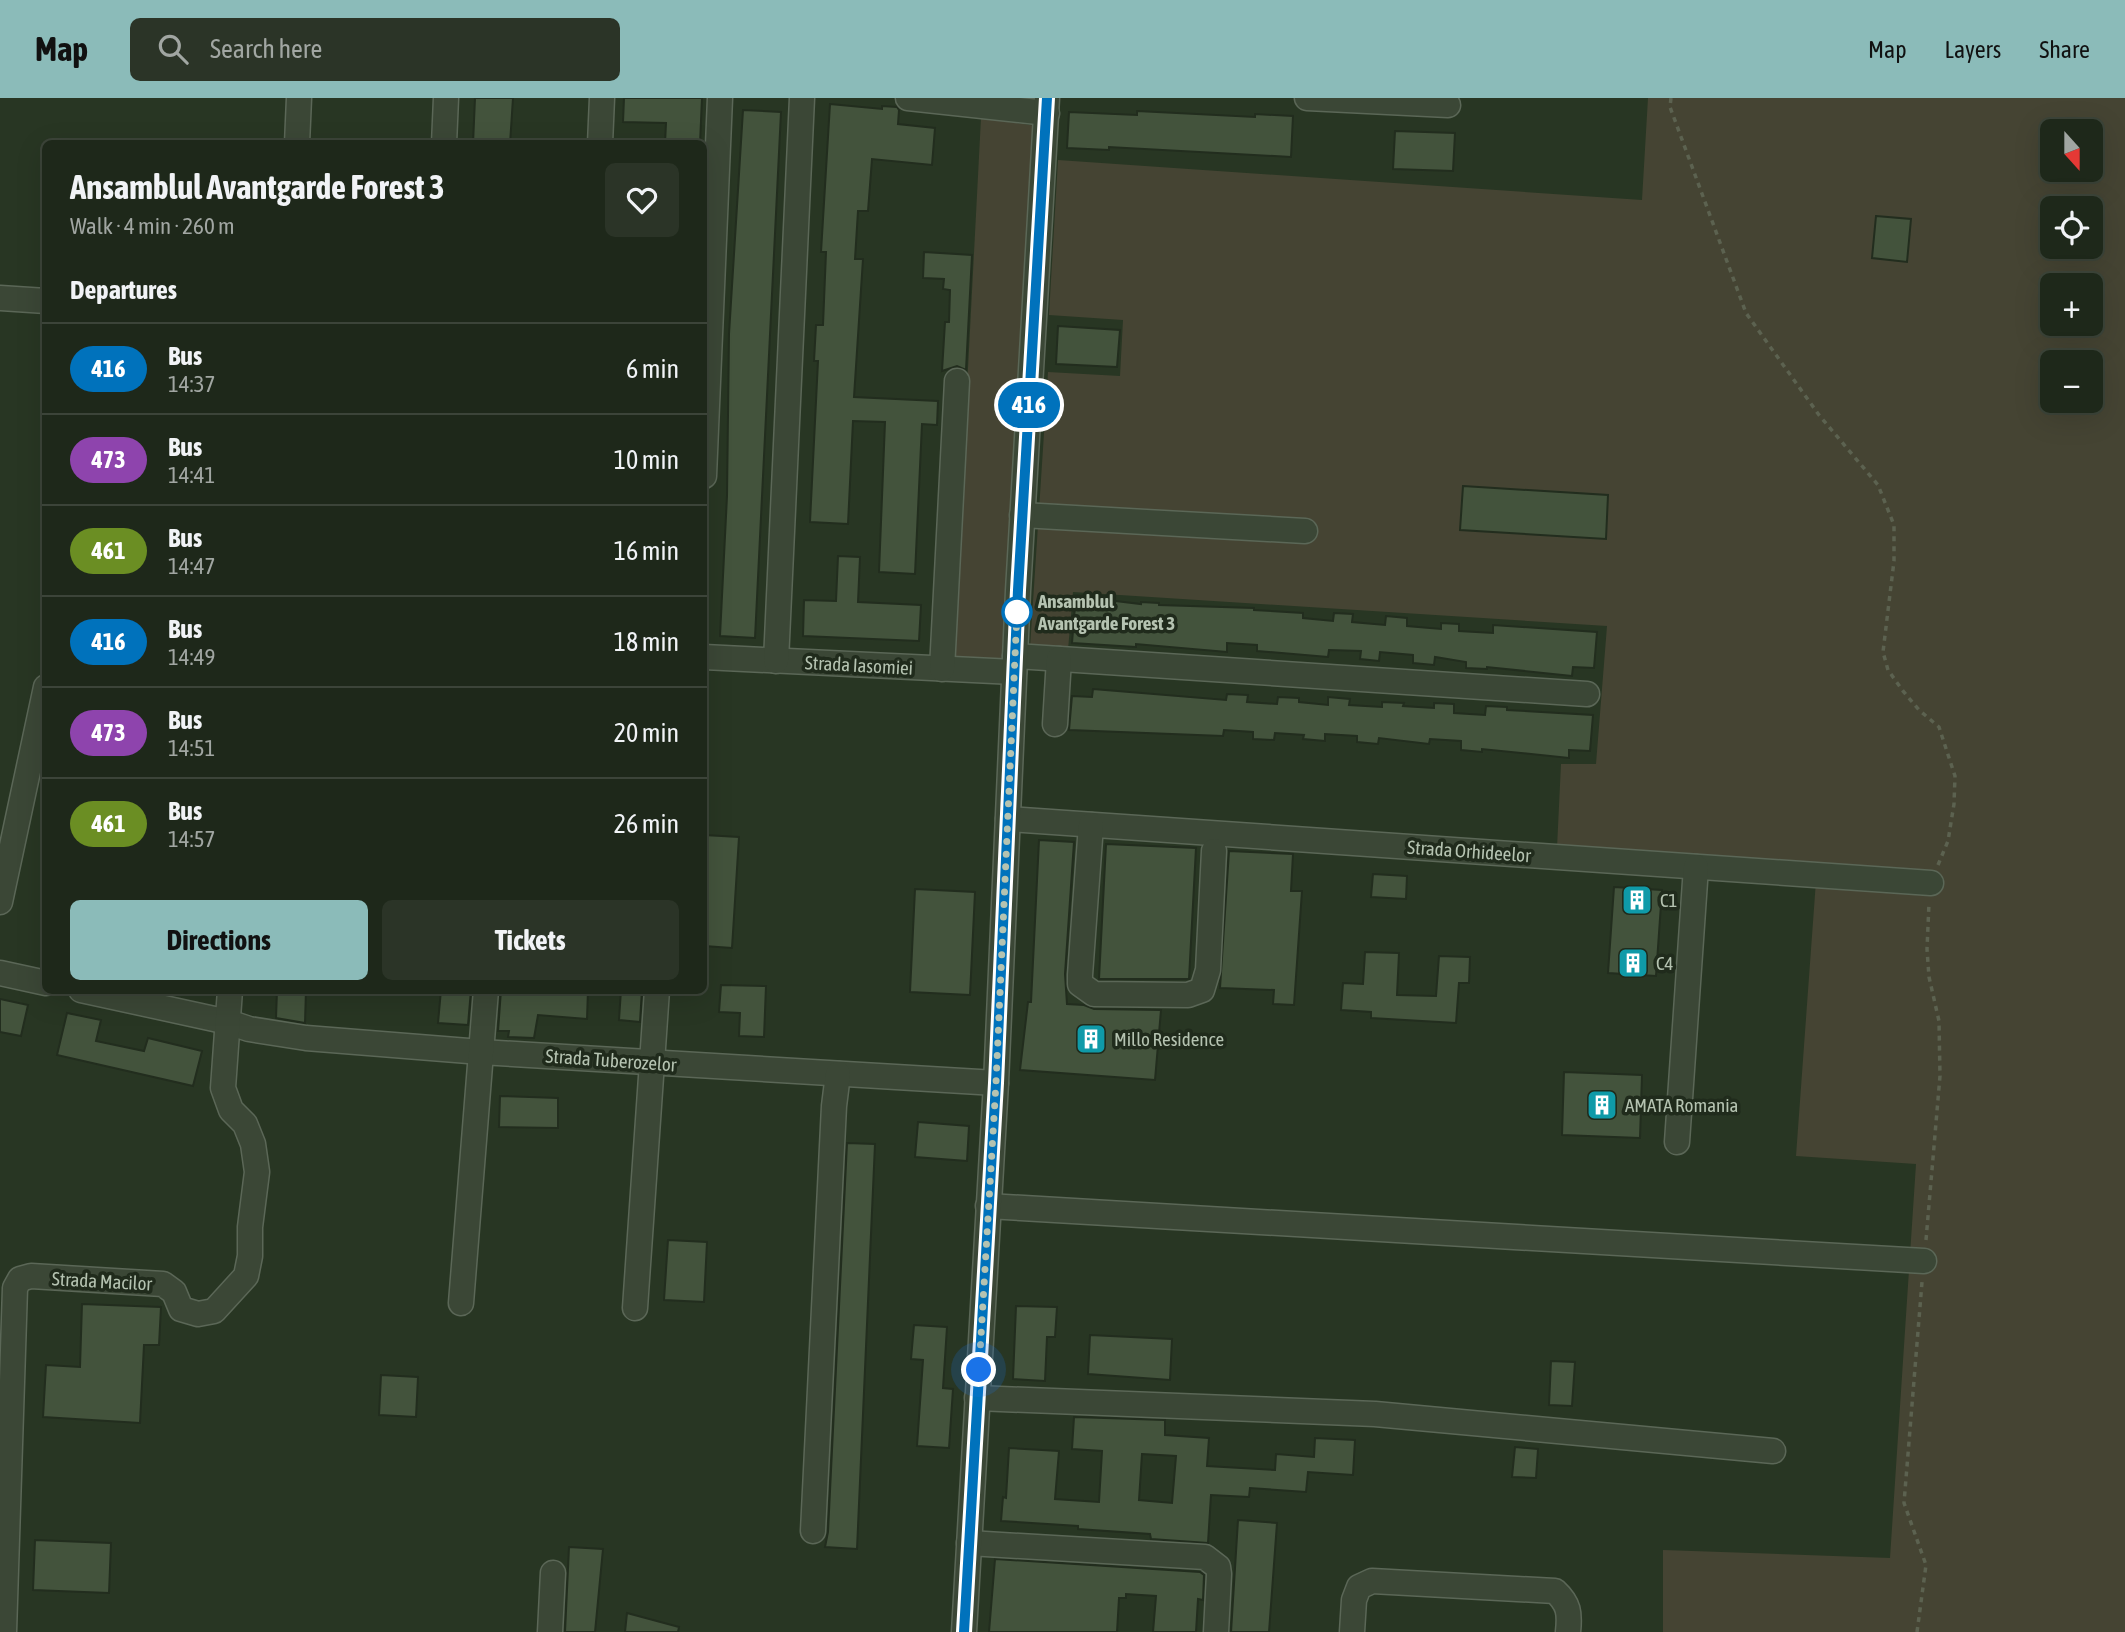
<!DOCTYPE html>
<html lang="en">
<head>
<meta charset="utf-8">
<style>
  :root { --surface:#1e281a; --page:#2b3427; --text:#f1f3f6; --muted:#a1a6a2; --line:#3c4439; --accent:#8bbbb9 }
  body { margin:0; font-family:"Asap Condensed",sans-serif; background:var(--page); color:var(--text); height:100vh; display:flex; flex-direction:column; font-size:26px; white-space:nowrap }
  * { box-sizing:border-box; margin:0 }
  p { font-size:23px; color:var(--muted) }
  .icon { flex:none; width:38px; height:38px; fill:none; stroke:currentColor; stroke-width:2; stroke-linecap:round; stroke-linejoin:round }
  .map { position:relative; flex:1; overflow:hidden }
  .sheet { position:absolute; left:42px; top:42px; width:665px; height:854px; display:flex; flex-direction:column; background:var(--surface); border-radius:10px; box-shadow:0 7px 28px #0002,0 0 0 2px var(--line) }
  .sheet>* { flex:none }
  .badge { padding:0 14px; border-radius:23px; font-size:24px; line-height:46px }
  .needle { width:46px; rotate:159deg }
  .buttons { position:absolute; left:2040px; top:21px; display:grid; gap:14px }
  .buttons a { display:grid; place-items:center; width:63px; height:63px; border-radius:10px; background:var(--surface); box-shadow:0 7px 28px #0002,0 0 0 2px var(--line); font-size:35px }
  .you { position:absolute; width:35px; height:35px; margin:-18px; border:5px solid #fff; border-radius:50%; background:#1a73e8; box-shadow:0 0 0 10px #1a73e833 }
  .map>.badge { position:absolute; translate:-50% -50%; box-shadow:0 0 0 4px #fff }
  h2 { padding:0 28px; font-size:26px; line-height:63px }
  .round { display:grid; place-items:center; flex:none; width:74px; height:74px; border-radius:10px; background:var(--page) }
  .summary { display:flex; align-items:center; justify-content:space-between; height:119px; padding:0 28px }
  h1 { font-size:33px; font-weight:700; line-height:52px }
  .action { display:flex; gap:14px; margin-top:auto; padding:14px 28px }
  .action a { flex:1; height:80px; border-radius:10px; background:var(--accent); color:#111; font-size:28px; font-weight:700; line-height:80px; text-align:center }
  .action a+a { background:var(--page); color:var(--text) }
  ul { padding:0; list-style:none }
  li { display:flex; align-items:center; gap:21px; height:91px; padding:0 28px; border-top:2px solid var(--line) }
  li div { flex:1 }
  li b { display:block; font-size:26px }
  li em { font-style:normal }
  li .badge { min-width:77px; font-weight:700; text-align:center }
  header { display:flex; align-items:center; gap:42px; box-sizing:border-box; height:98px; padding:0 35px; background:var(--accent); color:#111 }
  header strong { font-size:33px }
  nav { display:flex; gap:38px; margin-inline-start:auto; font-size:24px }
  .search { width:490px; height:63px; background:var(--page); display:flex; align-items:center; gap:18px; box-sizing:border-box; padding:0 24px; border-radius:10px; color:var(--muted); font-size:26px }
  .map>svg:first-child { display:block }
  .green { fill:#454433; fill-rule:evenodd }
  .building { fill:#43533c; stroke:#222d1e; stroke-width:2; fill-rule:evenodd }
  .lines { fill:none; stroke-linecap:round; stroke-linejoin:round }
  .minor-casing { stroke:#5b6757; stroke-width:27 }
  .path { stroke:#5c6250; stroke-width:3.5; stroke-dasharray:5 5; stroke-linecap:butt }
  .minor { stroke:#3b4736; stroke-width:24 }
  .line-casing { stroke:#fff; stroke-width:16 }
  .line { stroke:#0072bc; stroke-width:10 }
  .walk { stroke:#b5c3b1; stroke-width:7; stroke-dasharray:0 12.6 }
  .stop-dot { fill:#fff; stroke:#0072bc; stroke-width:3.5 }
  .labels { text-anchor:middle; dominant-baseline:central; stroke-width:7; stroke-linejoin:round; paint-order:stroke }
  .stop-label { font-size:19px; font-weight:bold; fill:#b5c3b1; stroke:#202b1c; text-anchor:start }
  .street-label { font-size:19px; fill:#b5c3b1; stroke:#202b1c }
  .poi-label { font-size:19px; fill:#b5c3b1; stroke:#202b1c; text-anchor:start }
</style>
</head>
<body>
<header>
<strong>Map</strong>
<div class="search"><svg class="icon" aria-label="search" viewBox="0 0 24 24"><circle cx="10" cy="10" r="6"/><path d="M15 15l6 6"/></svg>Search here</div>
<nav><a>Map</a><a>Layers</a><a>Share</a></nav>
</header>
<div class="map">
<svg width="2125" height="1534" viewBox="0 0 2125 1534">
  <rect width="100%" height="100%" fill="#283623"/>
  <g class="green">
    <path d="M1648,0H2125V1534H1663V1452L1890,1460L1916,1066L1796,1058L1817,769L1557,750L1561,666H1596L1607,528L1073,494L1068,552L1030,550L1048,274L1120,278L1123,222L1049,217L1058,62L1642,102ZM2053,33H2091V72H2053ZM2053,110H2091V149H2053ZM2053,187H2091V226H2053ZM2053,264H2091V303H2053Z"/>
    <polygon points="981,20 1037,28 1006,561 953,560"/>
  </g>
  <g class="building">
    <polygon points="475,0 513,0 510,46 473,46"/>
    <polygon points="624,0 702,0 700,46 665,46 666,25 623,24"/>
    <polygon points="830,6 882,11 882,8 897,9 899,12 898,26 935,30 932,67 872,61 868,113 858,113 855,161 863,161 854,299 938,303 937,327 922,326 915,476 879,474 885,324 853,323 848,426 810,424 818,263 814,263 816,227 823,227 826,154 821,154"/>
    <polygon points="743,12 781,14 755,540 720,538 727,398 729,236"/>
    <polygon points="1137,13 1255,19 1255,16 1293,18 1291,59 1109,49 1109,52 1067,50 1069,14 1137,17"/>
    <polygon points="1395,33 1455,35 1453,73 1393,71"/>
    <polygon points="1876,118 1911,121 1907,164 1872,160"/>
    <polygon points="924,154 972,157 966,272 957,268 942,273 945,224 949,224 950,192 943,191 944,181 923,180"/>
    <polygon points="1058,228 1120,232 1117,269 1056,266"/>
    <polygon points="1463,388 1608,397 1606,441 1460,432"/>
    <polygon points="838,458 860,459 858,504 921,507 919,543 803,538 804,502 836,503"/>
    <polygon points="1099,501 1141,506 1141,504 1159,505 1159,507 1254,510 1254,512 1303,515 1303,520 1333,523 1334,515 1353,516 1352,524 1385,527 1386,518 1407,520 1407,528 1441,531 1441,525 1459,526 1459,533 1493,535 1493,527 1597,534 1594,570 1573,569 1572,578 1487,569 1487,571 1466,570 1466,564 1435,559 1434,567 1413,565 1413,557 1380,554 1379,563 1360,561 1361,553 1329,552 1328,559 1257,553 1257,547 1227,545 1227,554 1136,546 1136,549 1072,545 1075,508 1098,510"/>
    <polygon points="1093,591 1226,602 1227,596 1248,597 1247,604 1277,606 1278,599 1299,600 1299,604 1328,607 1328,599 1350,601 1349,607 1382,609 1382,604 1404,605 1403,608 1434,610 1434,605 1454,606 1454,615 1485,617 1486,608 1507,609 1507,612 1593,617 1590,653 1569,652 1569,660 1482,651 1482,654 1461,652 1461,643 1430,641 1429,646 1379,640 1378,646 1357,644 1357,638 1325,636 1325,643 1303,641 1304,637 1275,635 1274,642 1253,641 1253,634 1224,632 1223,638 1069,632 1072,598 1092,599"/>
    <polygon points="704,737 739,739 732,850 704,848"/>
    <polygon points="1039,742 1074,744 1065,876 1067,906 1084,907 1094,911 1161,912 1155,982 1020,972 1028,904 1031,904"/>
    <polygon points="1106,746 1196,750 1189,881 1099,881"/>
    <polygon points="1229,753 1293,756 1291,793 1302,793 1294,907 1273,906 1274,892 1220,890"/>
    <polygon points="1373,776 1407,778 1406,801 1371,799"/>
    <polygon points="1614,789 1662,792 1656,878 1608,875"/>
    <polygon points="915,791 975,794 970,897 910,894"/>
    <polygon points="1365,854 1399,855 1397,897 1436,898 1439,858 1470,859 1469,885 1459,885 1456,925 1371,920 1371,914 1341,912 1343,885 1363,886"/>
    <polygon points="721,887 766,888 764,939 739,938 740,915 719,914"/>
    <polygon points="277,892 306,892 305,925 276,920"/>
    <polygon points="441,892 471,892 468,927 438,925"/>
    <polygon points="501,892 588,892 587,921 538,917 534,940 508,939 509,933 498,933"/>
    <polygon points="621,892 642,892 640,924 619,922"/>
    <polygon points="0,901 28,907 21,938 0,934"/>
    <polygon points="67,915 101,922 96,943 144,953 148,940 202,953 193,988 57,957"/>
    <polygon points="1564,974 1642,977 1640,1040 1562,1037"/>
    <polygon points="500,998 558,1000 558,1030 499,1029"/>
    <polygon points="918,1024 969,1028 967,1063 915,1059"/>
    <polygon points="847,1045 875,1046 857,1451 825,1449 828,1434"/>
    <polygon points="668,1142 707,1144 704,1204 664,1202"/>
    <polygon points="82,1206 161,1209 159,1247 144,1247 140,1325 43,1319 46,1267 80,1269"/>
    <polygon points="1016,1208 1057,1209 1055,1239 1047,1239 1045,1283 1013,1281"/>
    <polygon points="914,1227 947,1229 943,1290 953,1291 949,1350 917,1348 923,1262 911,1261"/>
    <polygon points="1090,1237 1172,1241 1170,1282 1088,1276"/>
    <polygon points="1551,1263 1575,1264 1572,1308 1549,1307"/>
    <polygon points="381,1277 418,1279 416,1319 379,1317"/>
    <path d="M1074,1319L1165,1322V1337L1209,1340L1207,1368L1275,1372L1276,1356L1314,1359L1315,1340L1355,1342L1353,1377L1308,1374L1306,1394L1250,1390L1249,1399L1211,1397L1208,1445L1151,1441L1150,1436L1078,1431V1428L1001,1423L1003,1399L1006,1400L1009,1350L1059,1353L1055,1401L1099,1404L1102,1353L1072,1351ZM1142,1356L1176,1358L1172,1405L1139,1402Z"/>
    <polygon points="1515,1349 1538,1351 1536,1380 1512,1379"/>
    <polygon points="1238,1422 1277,1425 1269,1534 1231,1534"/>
    <polygon points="35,1442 111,1445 109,1495 33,1492"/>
    <polygon points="569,1449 603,1451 595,1534 565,1534"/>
    <polygon points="995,1461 1200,1474 1204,1477 1203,1502 1198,1501 1196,1534 1153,1534 1156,1498 1126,1496 1126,1500 1119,1500 1117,1534 989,1534"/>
    <polygon points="627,1515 679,1529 678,1534 625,1534"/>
  </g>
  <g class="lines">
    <g class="minor-casing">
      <g id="minor">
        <polyline points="908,0 1047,15"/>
        <polyline points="1307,0 1448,7"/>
        <polyline points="297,46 299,0"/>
        <polyline points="444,46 446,0"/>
        <polyline points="600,46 602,0"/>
        <polyline points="0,200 46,203"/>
        <polyline points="704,378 720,0"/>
        <polyline points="1022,417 1305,433"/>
        <polyline points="1015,558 1587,596"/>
        <polyline points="704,559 1014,574"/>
        <polyline points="776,563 802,0"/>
        <polyline points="942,571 957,283"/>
        <polyline points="1055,626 1059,561"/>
        <polyline points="1008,721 1931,785"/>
        <polyline points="1091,727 1080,877 1080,886 1094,896 1188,897 1202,892 1208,872 1214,753"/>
        <polyline points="0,804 46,589"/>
        <polyline points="0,875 46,885"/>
        <polyline points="81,892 228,924 249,931 306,940 481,954 996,985"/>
        <polyline points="1677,1044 1696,769"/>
        <polyline points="988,1108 1924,1163"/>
        <polyline points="461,1205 486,892"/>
        <polyline points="635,1210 657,892"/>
        <polyline points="977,1300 1375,1316 1773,1353"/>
        <polyline points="813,1433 834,1008 838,976"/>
        <polyline points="969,1445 1205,1459 1218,1469 1219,1476 1216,1534"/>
        <polyline points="4,1534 15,1190 20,1181 31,1178 163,1186 174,1194 181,1211 198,1216 214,1213 246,1178 250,1158 250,1129 257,1074 253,1046 245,1026 231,1012 223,990 230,892"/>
        <polyline points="550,1534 553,1475"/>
        <polyline points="964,1534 996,985 1018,493 1047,0"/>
        <path d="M1352,1534L1354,1502L1359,1489L1372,1483L1555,1493C1569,1506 1570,1515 1568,1534"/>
      </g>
    </g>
    <g class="path">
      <polyline points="1671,0 1670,9 1746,215 1819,317 1878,387 1894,427 1894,463 1883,554 1888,572 1903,593 1919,612 1939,629 1955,678 1954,706 1948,743 1938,767"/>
      <polyline points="1926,1142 1940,978 1939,923 1929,879 1927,851 1929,805"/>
      <polyline points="1917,1534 1926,1467 1904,1405 1922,1184"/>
    </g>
    <use href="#minor" class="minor"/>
  </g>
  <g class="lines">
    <g class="line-casing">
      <polyline id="line" points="964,1534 996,985 1018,492 1047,0"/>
    </g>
    <use href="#line" class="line"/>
    <polyline class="walk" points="979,1272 996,985 1017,514"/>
  </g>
  <defs>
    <g id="building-square" transform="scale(1.575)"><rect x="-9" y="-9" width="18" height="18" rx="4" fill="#0f9aa8" stroke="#202b1c"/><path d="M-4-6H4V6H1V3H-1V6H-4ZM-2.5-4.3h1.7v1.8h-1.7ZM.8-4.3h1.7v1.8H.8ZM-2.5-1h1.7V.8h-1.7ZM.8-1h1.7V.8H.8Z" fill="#fff"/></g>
  </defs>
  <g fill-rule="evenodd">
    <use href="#building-square" x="1637" y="802"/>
    <use href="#building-square" x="1633" y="865"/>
    <use href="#building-square" x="1091" y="941"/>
    <use href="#building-square" x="1602" y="1007"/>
  </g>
  <circle class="stop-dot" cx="1017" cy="514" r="14"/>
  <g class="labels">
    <g class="stop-label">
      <text x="1038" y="503">Ansamblul<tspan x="1038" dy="22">Avantgarde Forest 3</tspan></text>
    </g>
    <g class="street-label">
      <text transform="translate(859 567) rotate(3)">Strada Iasomiei</text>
      <text transform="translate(1469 753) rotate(4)">Strada Orhideelor</text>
      <text transform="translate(611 962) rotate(4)">Strada Tuberozelor</text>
      <text transform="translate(102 1183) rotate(3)">Strada Macilor</text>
    </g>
    <g class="poi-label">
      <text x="1660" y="802">C1</text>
      <text x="1656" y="865">C4</text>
      <text x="1114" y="941">Millo Residence</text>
      <text x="1625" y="1007">AMATA Romania</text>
    </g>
  </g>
</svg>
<div class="buttons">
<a><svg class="needle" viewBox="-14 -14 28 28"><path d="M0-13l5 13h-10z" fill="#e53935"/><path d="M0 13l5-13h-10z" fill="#a1a6a2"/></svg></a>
<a><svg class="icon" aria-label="locate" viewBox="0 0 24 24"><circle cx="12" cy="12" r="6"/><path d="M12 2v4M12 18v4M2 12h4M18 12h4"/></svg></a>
<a>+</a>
<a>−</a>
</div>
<div class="you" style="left:979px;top:1272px"></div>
<b class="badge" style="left:1029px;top:307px;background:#0072bc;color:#fff">416</b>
<section class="sheet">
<div class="summary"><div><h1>Ansamblul Avantgarde Forest 3</h1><p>Walk · 4 min · 260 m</p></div><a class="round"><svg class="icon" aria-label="heart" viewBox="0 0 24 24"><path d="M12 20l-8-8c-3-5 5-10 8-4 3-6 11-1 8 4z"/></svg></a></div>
<h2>Departures</h2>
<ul>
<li><span class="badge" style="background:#0072bc;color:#fff">416</span><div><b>Bus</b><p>14:37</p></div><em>6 min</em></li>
<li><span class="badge" style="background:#8e44ad;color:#fff">473</span><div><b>Bus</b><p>14:41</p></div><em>10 min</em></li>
<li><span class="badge" style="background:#6b8e23;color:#fff">461</span><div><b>Bus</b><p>14:47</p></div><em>16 min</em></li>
<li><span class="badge" style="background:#0072bc;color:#fff">416</span><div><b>Bus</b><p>14:49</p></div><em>18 min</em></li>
<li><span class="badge" style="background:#8e44ad;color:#fff">473</span><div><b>Bus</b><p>14:51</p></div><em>20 min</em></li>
<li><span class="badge" style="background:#6b8e23;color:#fff">461</span><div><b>Bus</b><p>14:57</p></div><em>26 min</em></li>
</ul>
<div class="action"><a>Directions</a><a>Tickets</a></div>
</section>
</div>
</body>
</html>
